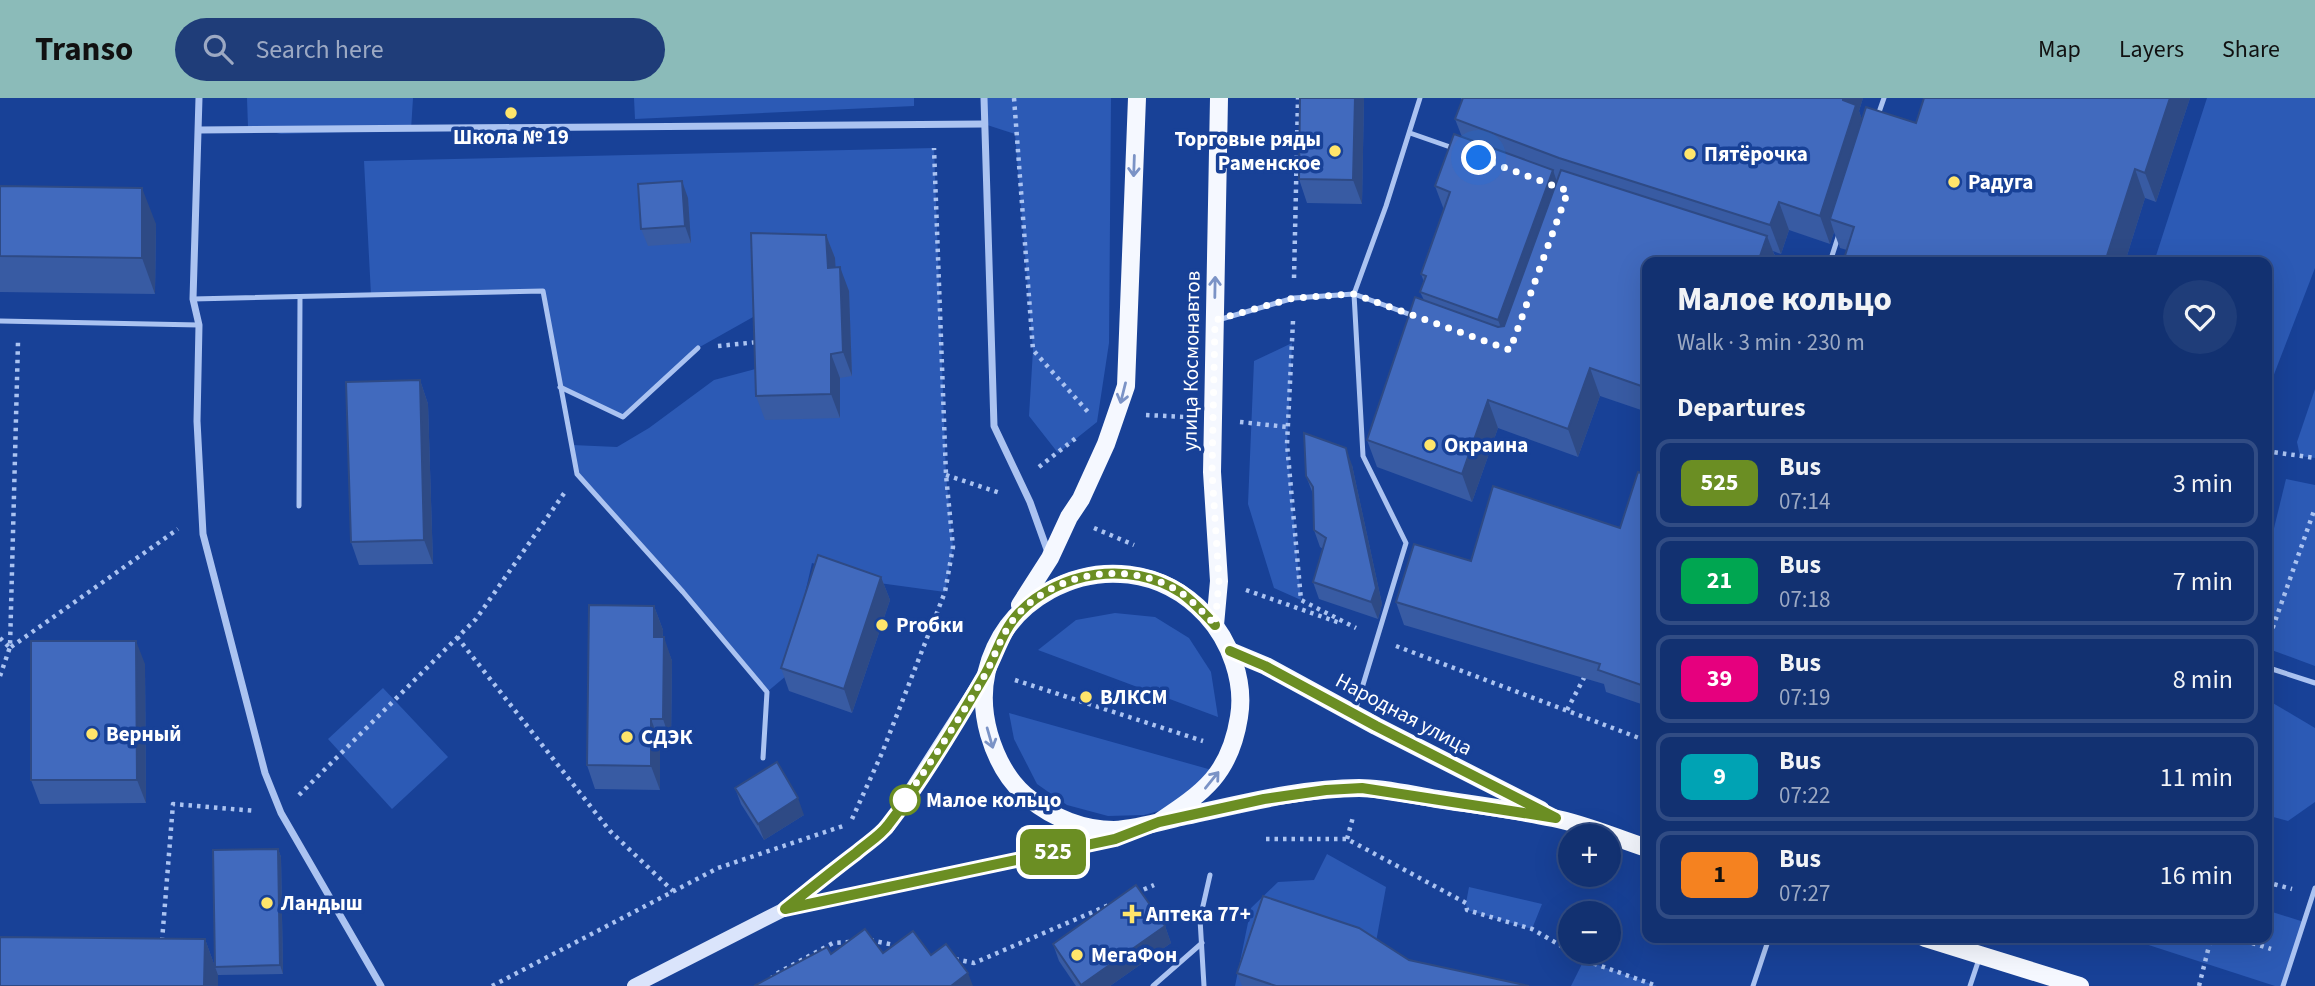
<!DOCTYPE html>
<html lang="en">
<head>
<meta charset="utf-8">
<style>
  :root { --surface:#123171; --page:#1f3d79; --text:#f1f3f6; --muted:#9ca9c3; --line:#314c84; --accent:#8bbbb9 }
  body { margin:0; font-family:"Source Sans 3",sans-serif; background:var(--page); color:var(--text); height:100vh; display:flex; flex-direction:column; font-size:26px; white-space:nowrap }
  * { box-sizing:border-box; margin:0 }
  p { font-size:23px; color:var(--muted) }
  .icon { flex:none; width:38px; height:38px; fill:none; stroke:currentColor; stroke-width:2; stroke-linecap:round; stroke-linejoin:round }
  .map { position:relative; flex:1; overflow:hidden }
  .details { position:absolute; left:1642px; top:159px; width:630px; height:686px; display:flex; flex-direction:column; background:var(--surface); border-radius:14px; box-shadow:0 7px 28px #0002,0 0 0 2px var(--line) }
  .details>* { flex:none }
  .badge { padding:0 14px; border-radius:10px; font-size:24px; line-height:46px }
  .controls { position:absolute; left:1558px; top:726px; display:grid; gap:14px }
  .controls a { display:grid; place-items:center; width:63px; height:63px; border-radius:50%; background:var(--surface); box-shadow:0 7px 28px #0002,0 0 0 2px var(--line); font-size:35px }
  .you { position:absolute; width:35px; height:35px; margin:-18px; border:5px solid #fff; border-radius:50%; background:#1a73e8; box-shadow:0 0 0 10px #1a73e833 }
  .map>.badge { position:absolute; translate:-50% -50%; box-shadow:0 0 0 4px #fff }
  h2 { padding:0 35px; font-size:26px; line-height:63px }
  .round { display:grid; place-items:center; flex:none; width:74px; height:74px; border-radius:37px; background:var(--page) }
  .summary { display:flex; align-items:center; justify-content:space-between; height:119px; padding:0 35px }
  h1 { font-size:33px; font-weight:800; line-height:52px }
  ul { padding:0; list-style:none }
  li { display:flex; align-items:center; gap:21px; height:88px; margin:0 14px 10px; padding:0 21px; border:4px solid var(--line); border-radius:14px }
  li div { flex:1 }
  li b { display:block; font-size:26px }
  li em { font-style:normal }
  li .badge { min-width:77px; font-weight:700; text-align:center }
  header { display:flex; align-items:center; gap:42px; box-sizing:border-box; height:98px; padding:0 35px; background:var(--accent); color:#111 }
  header strong { font-size:33px }
  nav { display:flex; gap:38px; margin-inline-start:auto; font-size:24px }
  .search { width:490px; height:63px; background:var(--page); display:flex; align-items:center; gap:18px; box-sizing:border-box; padding:0 24px; border-radius:38px; color:var(--muted); font-size:26px }
  .map>svg:first-child { display:block }
  .green { fill:#2c5ab5 }
  .lines { fill:none; stroke-linecap:round; stroke-linejoin:round }
  .path { stroke:#abc3f1; stroke-width:4.5; stroke-dasharray:3.5 5; stroke-linecap:butt }
  .service { stroke:#abc3f1; stroke-width:5 }
  .minor { stroke:#abc3f1; stroke-width:7 }
  .secondary { stroke:#dae4fb; stroke-width:14 }
  .primary { stroke:#f5f8ff; stroke-width:18 }
  .wall { fill:#385ba3 }
  .shaded-wall { fill:#2e4a85 }
  .building { fill:#416abe; stroke:#2e4a85; stroke-width:2 }
  .oneway { stroke:#7b93c6 }
  .line-casing { stroke:#fff; stroke-width:16 }
  .line { stroke:#6b8e23; stroke-width:10 }
  .walk { stroke:#fff; stroke-width:7; stroke-dasharray:0 12.6 }
  .poi-dot { fill:#ffe56b; stroke:#184197; stroke-width:2.5 }
  .stop-dot { fill:#fff; stroke:#6b8e23; stroke-width:3.5 }
  .labels { text-anchor:middle; dominant-baseline:central; stroke-width:7; stroke-linejoin:round; paint-order:stroke }
  .poi-label { font-size:21px; font-weight:bold; fill:#fff; stroke:#184197; text-anchor:start }
  .street-label { font-size:21px; fill:#fff; stroke:#184197 }
  .stop-label { font-size:21px; font-weight:bold; fill:#fff; stroke:#184197; text-anchor:start }
</style>
</head>
<body>
<header>
<strong>Transo</strong>
<div class="search"><svg class="icon" aria-label="search" viewBox="0 0 24 24"><circle cx="10" cy="10" r="6"/><path d="M15 15l6 6"/></svg>Search here</div>
<nav><a>Map</a><a>Layers</a><a>Share</a></nav>
</header>
<div class="map">
<svg width="2315" height="888" viewBox="0 0 2315 888">
  <rect width="100%" height="100%" fill="#184197"/>
  <g class="green">
    <polygon points="247,0 413,0 411,32 281,36 248,29"/>
    <polygon points="634,0 914,0 914,8 635,21"/>
    <polygon points="984,0 1111,0 1109,245 1097,324 1058,355 1029,318 1033,252 1015,36 984,26"/>
    <polygon points="2207,0 2315,0 2315,170 2273,279 2266,283 2266,164 2154,164"/>
    <polygon points="934,50 946,377 953,449 945,494 879,485 812,465 786,578 767,594 577,376 572,347 617,349 649,330 714,282 763,269 840,320 840,280 762,214 698,250 623,319 560,289 543,193 371,197 364,63"/>
    <polygon points="1292,245 1287,346 1301,502 1274,490 1248,406 1254,263"/>
    <polygon points="2315,291 2315,360 2300,358 2297,344"/>
    <polygon points="2286,381 2315,387 2315,568 2266,550 2266,463"/>
    <polygon points="1115,515 1155,519 1189,540 1211,574 1218,619 1038,552 1076,522"/>
    <polygon points="383,590 448,659 392,711 328,641"/>
    <polygon points="2266,601 2315,630 2315,704 2288,723 2266,717"/>
    <polygon points="1009,615 1219,674 1188,705 1144,717 1108,718 1067,707 1037,686 1014,641"/>
    <polygon points="1327,756 1386,789 1372,866 1258,888 1235,888 1251,810 1278,784 1314,782"/>
    <polygon points="1469,789 1542,806 1532,831 1467,812 1466,805"/>
    <polygon points="2266,812 2304,824 2283,888 2275,888 2127,840 2266,840"/>
    <polygon points="1584,862 1657,888 1571,888"/>
  </g>
  <g class="lines">
    <g class="path">
      <polyline points="1014,0 1033,252 1088,314"/>
      <polyline points="1294,180 1298,0"/>
      <polyline points="1293,223 1287,346 1301,502 1356,530"/>
      <polyline points="718,248 758,244"/>
      <polyline points="1146,317 1186,319"/>
      <polyline points="1240,324 1288,329"/>
      <polyline points="2266,353 2315,360"/>
      <polyline points="1039,369 1076,340"/>
      <polyline points="946,377 1000,395"/>
      <polyline points="1094,430 1134,447"/>
      <polyline points="1246,492 1340,525"/>
      <polyline points="457,539 610,733 673,793"/>
      <polyline points="0,540 9,549"/>
      <polyline points="2267,546 2315,410"/>
      <polyline points="1396,548 1647,643"/>
      <polyline points="11,549 178,431"/>
      <polyline points="0,578 10,549 18,244"/>
      <polyline points="1015,582 1203,643"/>
      <polyline points="1567,612 1586,576"/>
      <polyline points="299,697 476,521 565,394"/>
      <polyline points="852,721 882,655 945,494 953,449 946,377 934,50"/>
      <polyline points="1266,741 1347,741 1466,805 1467,812 1532,831 1570,853"/>
      <polyline points="1347,741 1353,719"/>
      <polyline points="2266,784 2292,791"/>
      <polyline points="1136,795 1154,787"/>
      <polyline points="2236,840 2271,851"/>
      <polyline points="870,842 899,848"/>
      <polyline points="162,843 173,706 256,713"/>
      <polyline points="1571,854 1584,862 1657,888"/>
      <polyline points="955,861 974,865 1109,807"/>
      <polyline points="492,888 718,770 843,728"/>
      <polyline points="766,888 774,877 833,845 850,844"/>
      <polyline points="2199,888 2211,840"/>
    </g>
    <g class="service">
      <polyline points="1877,20 1884,0"/>
      <polyline points="1410,35 1453,50"/>
      <polyline points="1769,158 1790,164"/>
      <polyline points="1830,164 1839,136"/>
      <polyline points="193,201 543,193 577,376 683,494 767,594 763,660"/>
      <polyline points="1218,222 1294,200 1354,196 1414,218"/>
      <polyline points="0,223 199,227"/>
      <polyline points="560,289 623,319 698,250"/>
      <polyline points="299,408 300,199"/>
      <polyline points="2266,569 2315,585"/>
      <polyline points="1355,613 1406,445 1363,358 1354,196 1386,108 1420,0"/>
      <polyline points="1153,888 1202,845"/>
      <polyline points="1204,888 1200,821 1210,777"/>
      <polyline points="1753,888 1769,840"/>
      <polyline points="1970,888 1979,861"/>
      <polyline points="2283,888 2315,790"/>
    </g>
    <g class="minor">
      <polyline points="199,0 193,201 199,227 197,323 203,436 265,675 281,715 381,888"/>
      <polyline points="984,0 994,328 1030,404 1049,457"/>
      <polyline points="199,32 984,26"/>
    </g>
    <g class="secondary">
      <polyline points="789,808 887,730 986,575"/>
      <polyline points="634,888 785,811 1115,741 1132,735"/>
    </g>
    <g class="primary">
      <polyline points="1020,507 1050,460 1069,419 1081,401 1106,346 1126,288 1137,0"/>
      <polyline points="1215,527 1219,483 1212,374 1219,0"/>
      <polyline points="1230,553 1266,568 1376,628 1541,712"/>
      <path d="M1159,724C1204,694 1230,676 1239,619C1245,583 1230,543 1206,517C1116,420 953,508 989,636C996,660 1009,685 1030,701C1053,720 1084,732 1114,732C1137,731 1163,723 1185,718C1242,706 1301,690 1359,690C1385,690 1412,697 1437,701C1476,707 1515,712 1553,720C1585,726 1616,740 1647,750"/>
      <polyline points="1925,840 2080,888"/>
    </g>
  </g>
  <g class="wall">
    <polygon points="1300,0 1364,0 1362,106 1307,105 1299,81"/>
    <polygon points="1461,0 1863,0 1859,13 1862,22 1916,25 1924,0 2190,0 2156,104 2145,100 2125,164 1843,164 1847,152 1840,150 1834,134 1830,146 1789,132 1781,156 1773,153 1777,164 1647,164 1647,314 1600,298 1578,359 1498,330 1472,404 1377,369 1367,342 1424,202 1420,194 1424,184 1421,176 1444,112 1435,88 1462,39 1455,21 1462,3"/>
    <polygon points="0,88 156,126 155,196 0,194"/>
    <polygon points="688,100 691,145 648,148 641,131"/>
    <polygon points="826,137 835,160 835,170 849,193 852,278 840,280 840,320 765,322 756,298"/>
    <polygon points="420,282 428,306 433,466 359,467 351,444"/>
    <polygon points="1352,367 1382,506 1378,521 1319,501 1313,484 1323,451 1320,449 1314,432 1313,396 1306,378"/>
    <polygon points="1647,377 1647,608 1606,594 1604,586 1404,527 1396,504 1620,430"/>
    <polygon points="881,479 890,502 852,615 789,593 781,570"/>
    <polygon points="654,508 663,532 663,539 672,563 671,645 660,645 660,692 595,691 587,667"/>
    <polygon points="145,566 146,705 40,706 31,682"/>
    <polygon points="735,690 804,717 764,742 741,706"/>
    <polygon points="278,751 281,759 283,876 218,877 218,888 0,888 205,841 215,869"/>
    <polygon points="1165,828 1171,845 1110,888 1076,888 1059,863 1053,846"/>
    <polygon points="1237,875 1529,888 1242,888"/>
  </g>
  <g class="shaded-wall">
    <polygon points="1355,0 1364,0 1362,106 1353,82"/>
    <polygon points="1843,0 1863,0 1859,13 1867,35 1830,121 1834,134 1830,146 1820,118"/>
    <polygon points="2170,0 2190,0 2156,104 2145,75"/>
    <polygon points="2135,71 2145,100 2125,164 2105,164"/>
    <polygon points="1553,72 1561,96 1507,245 1498,222"/>
    <polygon points="682,83 688,100 691,145 685,128"/>
    <polygon points="142,90 156,126 155,196 142,160"/>
    <polygon points="1779,104 1789,132 1781,156 1770,127"/>
    <polygon points="826,137 835,160 837,194 828,170"/>
    <polygon points="1767,138 1777,164 1758,164"/>
    <polygon points="840,169 849,193 852,278 843,254"/>
    <polygon points="831,256 840,280 840,320 831,296"/>
    <polygon points="1590,270 1600,298 1578,359 1568,331"/>
    <polygon points="420,282 428,306 433,466 424,442"/>
    <polygon points="1488,302 1498,330 1472,404 1462,376"/>
    <polygon points="1346,350 1352,367 1382,506 1378,521 1371,504"/>
    <polygon points="881,479 890,502 852,615 844,591"/>
    <polygon points="654,508 663,532 662,563 654,539"/>
    <polygon points="664,539 672,563 671,645 663,621"/>
    <polygon points="136,543 145,566 146,705 137,682"/>
    <polygon points="651,621 660,645 660,692 651,668"/>
    <polygon points="798,700 804,717 764,742 758,726"/>
    <polygon points="278,751 281,759 283,876 280,867"/>
    <polygon points="1165,828 1171,845 1110,888 1082,888 1081,887"/>
    <polygon points="205,841 218,877 218,888 204,888"/>
    <polygon points="968,875 973,888 951,888"/>
  </g>
  <g class="building">
    <polygon points="1300,0 1355,0 1353,82 1299,81"/>
    <polygon points="1463,0 1843,0 1843,2 1856,7 1820,118 1779,104 1770,127 1559,60 1455,21"/>
    <polygon points="1924,0 2170,0 2145,75 2135,71 2105,164 1843,164 1854,129 1830,121 1866,9 1916,25"/>
    <polygon points="1454,36 1553,72 1498,222 1420,194 1426,178 1421,176 1450,94 1435,88"/>
    <polygon points="1561,72 1767,138 1758,164 1647,164 1647,290 1590,270 1568,331 1488,302 1462,376 1367,342 1415,199 1498,229 1504,228"/>
    <polygon points="682,83 685,128 641,131 638,86"/>
    <polygon points="0,88 142,90 142,160 0,158"/>
    <polygon points="751,135 826,137 828,170 840,169 843,254 831,256 831,296 756,298"/>
    <polygon points="420,282 424,442 351,444 346,284"/>
    <polygon points="1304,335 1346,350 1376,490 1371,504 1313,484 1326,440 1314,432 1313,389 1306,378"/>
    <polygon points="1638,374 1647,377 1647,589 1598,572 1600,566 1396,504 1414,446 1471,463 1493,388 1620,430"/>
    <polygon points="818,457 881,479 844,591 781,570"/>
    <polygon points="589,507 654,508 654,539 664,539 663,621 651,621 651,668 587,667"/>
    <polygon points="31,543 136,543 137,682 31,682"/>
    <polygon points="777,664 798,700 758,726 735,690"/>
    <polygon points="278,751 280,867 215,869 213,752"/>
    <polygon points="1136,787 1165,828 1081,887 1053,846"/>
    <polygon points="1263,798 1359,830 1409,862 1529,888 1276,888 1237,875"/>
    <polygon points="865,831 883,855 913,833 931,857 946,846 968,875 951,888 754,888 827,849 831,856"/>
    <polygon points="0,839 205,841 204,888 0,888"/>
  </g>
  <defs><path id="oneway-shaft" d="M-6 0H5M1.5-3L5.5 0L1.5 3" fill="none" stroke-width="1.6" stroke-linecap="round" stroke-linejoin="round" transform="scale(1.75)"/></defs>
  <g class="oneway">
    <use href="#oneway-shaft" transform="translate(1134 68) rotate(92)"/>
    <use href="#oneway-shaft" transform="translate(1215 189) rotate(-89)"/>
    <use href="#oneway-shaft" transform="translate(1123 295) rotate(104)"/>
    <use href="#oneway-shaft" transform="translate(990 640) rotate(74)"/>
    <use href="#oneway-shaft" transform="translate(1212 682) rotate(-51)"/>
  </g>
  <g class="lines">
    <g class="line-casing">
      <path id="line" d="M1215,527C1204,515 1193,503 1180,494C1130,462 1059,473 1019,515C1002,533 997,555 986,575C957,625 923,682 888,727C880,738 866,746 856,755C832,773 809,792 785,811L1115,741L1159,724L1264,701L1326,692L1362,690L1556,720L1376,628L1265,568L1230,553"/>
    </g>
    <use href="#line" class="line"/>
    <path class="walk" d="M905,702L900,709C930,665 960,621 986,575C997,554 1002,533 1019,515C1059,473 1130,462 1180,494C1193,503 1204,515 1215,527L1219,483L1212,374L1215,222L1294,200L1354,196L1510,252L1568,93L1479,60"/>
  </g>
  <g class="poi-dot">
    <circle cx="511" cy="15" r="7"/>
    <circle cx="1335" cy="53" r="7"/>
    <circle cx="1690" cy="56" r="7"/>
    <circle cx="1954" cy="84" r="7"/>
    <circle cx="1430" cy="347" r="7"/>
    <circle cx="882" cy="527" r="7"/>
    <circle cx="1086" cy="599" r="7"/>
    <circle cx="92" cy="636" r="7"/>
    <circle cx="627" cy="639" r="7"/>
    <circle cx="267" cy="805" r="7"/>
    <path d="M1128.5 805.5h7v7h7v7h-7v7h-7v-7h-7v-7h7z"/>
    <circle cx="1077" cy="857" r="7"/>
  </g>
  <circle class="stop-dot" cx="905" cy="702" r="14"/>
  <g class="labels">
    <g class="poi-label">
      <text x="511" y="39" text-anchor="middle">Школа № 19</text>
      <text x="1321" y="41" text-anchor="end">Торговые ряды<tspan x="1321" dy="24">Раменское</tspan></text>
      <text x="1704" y="56">Пятёрочка</text>
      <text x="1968" y="84">Радуга</text>
      <text x="1444" y="347">Окраина</text>
      <text x="896" y="527">Proбки</text>
      <text x="1100" y="599">ВЛКСМ</text>
      <text x="106" y="636">Верный</text>
      <text x="641" y="639">СДЭК</text>
      <text x="281" y="805">Ландыш</text>
      <text x="1146" y="816">Аптека 77+</text>
      <text x="1091" y="857">МегаФон</text>
    </g>
    <g class="street-label">
      <text transform="translate(1191 263) rotate(-89)">улица Космонавтов</text>
      <text transform="translate(1404 616) rotate(28)">Народная улица</text>
    </g>
    <g class="stop-label">
      <text x="926" y="702">Малое кольцо</text>
    </g>
  </g>
</svg>
<div class="controls">
<a>+</a>
<a>−</a>
</div>
<div class="you" style="left:1479px;top:60px"></div>
<b class="badge" style="left:1053px;top:754px;background:#6b8e23;color:#fff">525</b>
<section class="details">
<div class="summary"><div><h1>Малое кольцо</h1><p>Walk · 3 min · 230 m</p></div><a class="round"><svg class="icon" aria-label="heart" viewBox="0 0 24 24"><path d="M12 20l-8-8c-3-5 5-10 8-4 3-6 11-1 8 4z"/></svg></a></div>
<h2>Departures</h2>
<ul>
<li><span class="badge" style="background:#6b8e23;color:#fff">525</span><div><b>Bus</b><p>07:14</p></div><em>3 min</em></li>
<li><span class="badge" style="background:#00a651;color:#fff">21</span><div><b>Bus</b><p>07:18</p></div><em>7 min</em></li>
<li><span class="badge" style="background:#e6007e;color:#fff">39</span><div><b>Bus</b><p>07:19</p></div><em>8 min</em></li>
<li><span class="badge" style="background:#00a3b4;color:#fff">9</span><div><b>Bus</b><p>07:22</p></div><em>11 min</em></li>
<li><span class="badge" style="background:#f58220;color:#111">1</span><div><b>Bus</b><p>07:27</p></div><em>16 min</em></li>
</ul>
</section>
</div>
</body>
</html>
